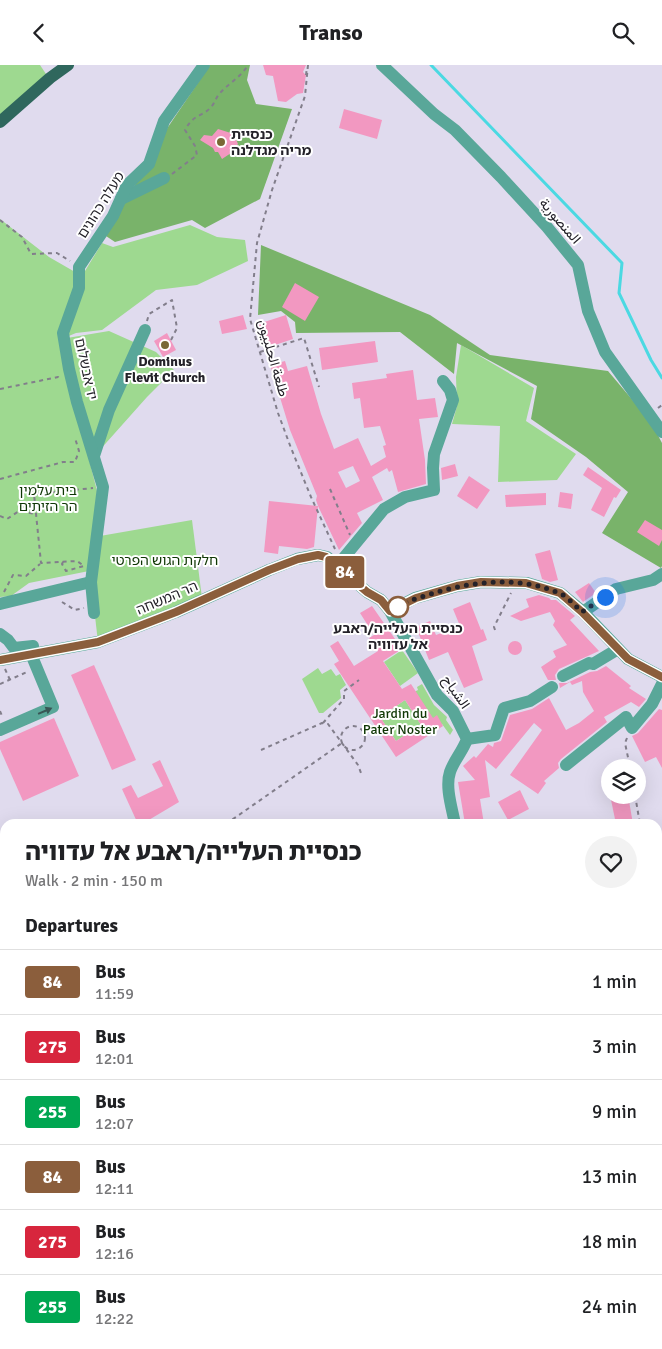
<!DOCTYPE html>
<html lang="en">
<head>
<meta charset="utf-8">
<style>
  :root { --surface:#fff; --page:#f2f2f2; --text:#202124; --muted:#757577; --line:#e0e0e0 }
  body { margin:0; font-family:Signika,Vazirmatn,"Noto Sans Hebrew",sans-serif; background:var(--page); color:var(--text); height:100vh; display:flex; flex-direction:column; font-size:19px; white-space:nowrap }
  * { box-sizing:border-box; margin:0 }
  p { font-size:16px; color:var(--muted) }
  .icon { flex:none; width:28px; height:28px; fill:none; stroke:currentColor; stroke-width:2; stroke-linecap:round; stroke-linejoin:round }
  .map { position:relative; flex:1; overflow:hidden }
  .drawer { position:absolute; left:0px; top:754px; width:662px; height:531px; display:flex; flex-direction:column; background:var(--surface); border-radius:15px 15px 0 0; box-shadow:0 5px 20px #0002 }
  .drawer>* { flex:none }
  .badge { padding:0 10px; border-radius:4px; font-size:18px; line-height:32px }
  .controls { position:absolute; left:601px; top:694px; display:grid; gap:10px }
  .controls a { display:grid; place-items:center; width:45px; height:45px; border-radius:50%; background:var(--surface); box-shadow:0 5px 20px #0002; font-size:25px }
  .you { position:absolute; width:25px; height:25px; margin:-12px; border:4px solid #fff; border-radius:50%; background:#1a73e8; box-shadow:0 0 0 8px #1a73e833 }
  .map>.badge { position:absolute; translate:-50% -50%; box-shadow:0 0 0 2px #fff }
  h2 { padding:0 25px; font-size:19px; line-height:45px }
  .round { display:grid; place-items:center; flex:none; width:52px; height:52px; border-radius:26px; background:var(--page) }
  .summary { display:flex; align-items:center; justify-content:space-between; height:85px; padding:0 25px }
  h1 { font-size:24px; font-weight:800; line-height:38px }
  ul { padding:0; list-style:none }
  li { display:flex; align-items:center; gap:15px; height:65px; padding:0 25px; border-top:1px solid var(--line) }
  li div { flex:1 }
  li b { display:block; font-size:19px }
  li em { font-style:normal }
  li .badge { min-width:55px; font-weight:700; text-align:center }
  header { display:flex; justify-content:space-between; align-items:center; height:65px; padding:0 25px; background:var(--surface); font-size:22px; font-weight:800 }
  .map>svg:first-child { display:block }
  .green { fill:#9ed990 }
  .forest { fill:#79b36a }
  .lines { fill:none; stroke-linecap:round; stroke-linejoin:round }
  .stream { stroke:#4bd9e2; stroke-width:3 }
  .building { fill:#f298c1; fill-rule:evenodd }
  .path { stroke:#827e8b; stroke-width:2; stroke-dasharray:4 4; stroke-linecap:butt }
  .minor { stroke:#59a799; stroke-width:12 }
  .major { stroke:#2f675d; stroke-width:12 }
  .oneway { fill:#395756 }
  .line-casing { stroke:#fff; stroke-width:11 }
  .line { stroke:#8b5e3c; stroke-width:8 }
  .walk { stroke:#242229; stroke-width:5; stroke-dasharray:0 9 }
  .poi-dot { fill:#796735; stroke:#fff; stroke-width:2 }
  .stop-dot { fill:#fff; stroke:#8b5e3c; stroke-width:2.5 }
  .labels { text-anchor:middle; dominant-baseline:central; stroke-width:4; stroke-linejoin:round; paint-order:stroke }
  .poi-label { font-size:14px; font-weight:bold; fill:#242229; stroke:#fff; text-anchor:start }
  .street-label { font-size:14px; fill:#242229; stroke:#fff }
  .park-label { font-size:14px; fill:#0f3704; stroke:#fff }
  .stop-label { font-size:14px; font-weight:bold; fill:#242229; stroke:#fff }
</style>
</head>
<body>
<header><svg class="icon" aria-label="back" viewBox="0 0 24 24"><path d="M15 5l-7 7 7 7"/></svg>Transo<svg class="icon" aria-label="search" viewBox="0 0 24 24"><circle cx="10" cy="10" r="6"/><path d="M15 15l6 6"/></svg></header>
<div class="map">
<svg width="662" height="1284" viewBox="0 0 662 1284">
  <rect width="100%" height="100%" fill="#e0dbee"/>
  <g class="green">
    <polygon points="0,0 40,0 46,9 0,56"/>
    <polygon points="0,154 49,192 82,211 102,178 113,182 190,160 217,172 245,175 248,196 197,220 156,225 102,265 76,268 59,275 97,426 89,506 29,518 11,531 0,532"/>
    <polygon points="109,266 156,287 174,305 147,332 98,387 87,361 67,273"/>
    <polygon points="461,280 534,323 526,356 576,389 557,415 498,417 500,361 452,359 457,341 456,312"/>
    <polygon points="192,455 202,533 98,577 91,517 100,471"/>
    <polygon points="402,585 418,608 400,621 384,597"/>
    <polygon points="318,603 322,609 331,604 336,611 340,609 346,620 340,625 341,633 323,648 319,648 302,614"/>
    <polygon points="422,619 434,640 447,652 446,655 453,665 450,670 442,659 430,657 410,629 418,625 417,622"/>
    <polygon points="405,635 421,660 396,676 380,652"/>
    <polygon points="5,806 5,1221 3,1233 0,1239 0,809"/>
  </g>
  <g class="forest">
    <polygon points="210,0 250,0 247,15 256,39 292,44 260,134 205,163 192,155 115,177 106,171 168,62"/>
    <polygon points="261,180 430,250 490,290 608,306 651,357 662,378 662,501 661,503 602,468 628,427 586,392 531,354 537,321 457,278 454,309 400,267 296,268 295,257 281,246 258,250"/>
  </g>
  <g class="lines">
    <polyline class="stream" points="431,0 622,198 619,228 651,295 662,313"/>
  </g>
  <g class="building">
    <polygon points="263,0 306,0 303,7 306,10 303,28 297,29 286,37 278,36 273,11 266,10"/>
    <polygon points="344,44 382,55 377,74 339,63"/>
    <polygon points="218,64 234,69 238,79 231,88 222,94 218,87 215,87 213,83 200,75 204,70 212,71"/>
    <polygon points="295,218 319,232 305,256 282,242"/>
    <polygon points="243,250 247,264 222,269 219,256"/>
    <polygon points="286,250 293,274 266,283 258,259"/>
    <polygon points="167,268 176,285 163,292 154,276"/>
    <polygon points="375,276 378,297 322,305 319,283"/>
    <path d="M285,296L288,306L307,301L321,349L334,384L358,373L371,401L386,392L383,381L386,380L380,361L364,363L360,333L354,334L352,318L387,313L386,309L413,305L417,335L435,333L438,352L419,354L425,395L426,419L398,427L392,405L389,407L387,403L372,412L383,435L357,448L362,458L339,485L318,441L314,482L307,484L279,481L278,489L264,487L269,436L318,441L316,435L317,431L290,365L270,300ZM353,401L360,416L346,423L338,407Z"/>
    <polygon points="455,399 458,411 442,415 441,403"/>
    <polygon points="588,402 621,425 616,433 614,432 604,452 591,445 602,423 583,410"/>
    <polygon points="469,411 490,425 477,444 457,431"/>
    <polygon points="560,427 573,429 571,444 558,442"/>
    <polygon points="546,428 546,440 506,442 505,430"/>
    <polygon points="645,455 662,465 662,475 659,481 637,467"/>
    <polygon points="550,485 558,515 550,517 542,514 535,489"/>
    <polygon points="589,518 596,528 583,537 575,527"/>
    <polygon points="539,530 549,533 551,535 556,535 575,551 570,555 599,586 559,604 555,610 556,615 548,615 541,602 556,592 553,586 567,580 553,560 555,556 550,547 521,556 510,551 529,542 526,534"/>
    <polygon points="470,537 481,565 483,564 487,575 472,581 483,615 464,623 448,587 429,595 416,562 430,556 436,570 460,561 453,544"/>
    <path d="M372,541L402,584L383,596L402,624L411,619L433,653L437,650L443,661L396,692L334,599L339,596L330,581L338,576L354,601L378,586L369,573L374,570L360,548ZM405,635L421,660L396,676L380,652Z"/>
    <circle cx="515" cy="583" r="7"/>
    <polygon points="94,600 136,695 112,705 71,610"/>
    <polygon points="606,601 631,621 629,623 646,634 639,642 631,637 604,652 607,657 561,694 558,698 559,703 544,716 546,718 538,729 510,710 542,665 534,658 496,704 485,695 490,732 480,734 484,759 465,759 458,717 475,715 463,701 474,691 476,693 488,679 493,682 494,678 501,676 510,650 532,644 549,633 566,665 579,658 594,646 583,627 582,616 572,620 570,617 560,623 559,618 567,618 590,607 597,606"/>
    <polygon points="659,644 662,645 662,703 656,692 645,697 632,671 638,668"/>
    <polygon points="54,653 79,711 23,736 0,684 0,677"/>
    <polygon points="160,695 179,737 142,759 138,759 122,724 131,720 138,733 163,721 152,699"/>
    <polygon points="520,725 529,744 508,755 498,737"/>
    <polygon points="610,730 628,730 633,759 616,759"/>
  </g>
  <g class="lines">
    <g class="path">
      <polyline points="308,0 305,31 272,125 257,178 250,254 278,348 291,383 311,432 335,484"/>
      <polyline points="306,10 307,2"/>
      <path d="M172,109L197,90L195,81L185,65C194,48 203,52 211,42C215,38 216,32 220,28C229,18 241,12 248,0"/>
      <polyline points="0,155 22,172 31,189 57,188 70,196"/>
      <polyline points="147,256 149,249 172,235 177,263 171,275"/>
      <polyline points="260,287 304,273 319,322"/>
      <polyline points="0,324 58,312 59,313"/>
      <polyline points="658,343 662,340"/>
      <polyline points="0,414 63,397 75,397 79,386 75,373"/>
      <polyline points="330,424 350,470"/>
      <polyline points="0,451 7,454 19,446 36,449"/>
      <polyline points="63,497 62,499 66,506 84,501 77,496 41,498 34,429 93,423"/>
      <polyline points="4,527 13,510 26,511 40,499"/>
      <polyline points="62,537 75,545 84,543"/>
      <polyline points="495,565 494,562 511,528"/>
      <polyline points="5,604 10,615"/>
      <polyline points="0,619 27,607"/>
      <polyline points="0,646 2,651 4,651"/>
      <polyline points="323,658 344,634 344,626 359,615"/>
      <circle cx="353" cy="673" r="12"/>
      <polyline points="627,673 625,678 630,702"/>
      <polyline points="261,685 322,658 328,659 358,700 361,708"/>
      <polyline points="635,730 640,759"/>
      <polyline points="226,759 342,678"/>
      <polyline points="0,849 1,849"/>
      <polyline points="658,852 658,853"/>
      <polyline points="658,897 662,898"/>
      <polyline points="658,955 662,964 658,966"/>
      <polyline points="658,1021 662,1026"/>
      <polyline points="658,1036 662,1044"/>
      <polyline points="0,1069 5,1061"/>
      <polyline points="658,1093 662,1097"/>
    </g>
    <g class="minor">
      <polyline points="382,0 434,49 455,65 501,112 547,162 578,200 588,246 605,287 662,367"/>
      <polyline points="121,134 164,113"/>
      <polyline points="94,391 109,345 145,265"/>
      <polyline points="337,501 384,444 405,432 434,425 433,403 434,389 453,335 450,325 443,316"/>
      <polyline points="0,539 91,517"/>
      <polyline points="390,546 415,533 457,521 481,517 527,518 560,528 583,547 628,594 662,612"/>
      <polyline points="583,547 616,524 653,515 662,509"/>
      <polyline points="94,548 91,517 103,422 77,337 69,304 63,268 79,223 79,202 113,151 127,120 149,99 164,56 204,0"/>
      <polyline points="0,569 8,575 14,583 33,581"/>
      <path d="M0,595L98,577L176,547L269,505L297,494L318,490L327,492L367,527L381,535L390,546L437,630L453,646L467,674C463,686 454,695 450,707C445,722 452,743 455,759"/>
      <polyline points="563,611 589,598 593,599 618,584"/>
      <polyline points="0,665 53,642 31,589"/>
      <polyline points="467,674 495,670 504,643 530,636 552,622"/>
      <polyline points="566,700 626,652 632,663 652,639 662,619"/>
      <polyline points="0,1210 5,1207"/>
      <polyline points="0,1226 5,1218"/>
      <polyline points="658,1244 662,1252"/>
      <polyline points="372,1280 372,1284"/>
      <polyline points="594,1280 597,1284"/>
      <polyline points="41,1284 43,1280"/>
      <polyline points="59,1284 63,1280"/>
      <polyline points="244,1284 247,1280"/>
      <polyline points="427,1284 429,1280"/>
    </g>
    <polyline class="major" points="0,57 50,13 68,0"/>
  </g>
  <defs><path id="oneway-solid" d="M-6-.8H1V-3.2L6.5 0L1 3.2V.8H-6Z" transform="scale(1.25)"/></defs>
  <use class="oneway" href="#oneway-solid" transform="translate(45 646) rotate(-23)"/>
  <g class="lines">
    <g class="line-casing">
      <polyline id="line" points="0,595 98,577 176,547 269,505 298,494 318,490 326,492 367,527 381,535 390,546 416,533 457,521 481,517 526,518 560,528 582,547 628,594 662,612"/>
    </g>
    <use href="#line" class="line"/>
    <path class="walk" d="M398,542C409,535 422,532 434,528C474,516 519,511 559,528C567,531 575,541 582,547L605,532"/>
  </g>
  <g class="poi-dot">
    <circle cx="221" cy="77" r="5"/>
    <circle cx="165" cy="280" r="5"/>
  </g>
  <circle class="stop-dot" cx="398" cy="542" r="10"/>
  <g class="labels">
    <g class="poi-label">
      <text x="231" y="69">כנסיית<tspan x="231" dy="16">מריה מגדלנה</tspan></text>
      <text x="165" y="296" text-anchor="middle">Dominus<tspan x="165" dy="16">Flevit Church</tspan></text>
    </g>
    <g class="street-label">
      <text transform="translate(101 140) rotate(-58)">מעלה כהונים</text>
      <text transform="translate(560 156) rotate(49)">المنصورية</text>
      <text transform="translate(273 293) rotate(74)">طلعة الحلبيون</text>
      <text transform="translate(86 304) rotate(78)">יד אבשלום</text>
      <text transform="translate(167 533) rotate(-23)">הר המשחה</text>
      <text transform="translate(456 627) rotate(55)">الشياح</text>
    </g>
    <g class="park-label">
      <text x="48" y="425">בית עלמין<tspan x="48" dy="16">הר הזיתים</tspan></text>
      <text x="165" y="495">חלקת הגוש הפרטי</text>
      <text x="400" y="648">Jardin du<tspan x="400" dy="16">Pater Noster</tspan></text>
    </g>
    <g class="stop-label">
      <text x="398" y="563">כנסיית העלייה/ראבע<tspan x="398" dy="16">אל עדוויה</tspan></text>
    </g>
  </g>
</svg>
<div class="controls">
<a><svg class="icon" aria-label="layers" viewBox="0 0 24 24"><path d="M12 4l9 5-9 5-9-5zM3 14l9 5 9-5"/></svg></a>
</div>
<div class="you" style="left:605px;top:532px"></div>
<b class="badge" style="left:345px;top:507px;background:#8b5e3c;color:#fff">84</b>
<section class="drawer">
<div class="summary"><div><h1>כנסיית העלייה/ראבע אל עדוויה</h1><p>Walk · 2 min · 150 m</p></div><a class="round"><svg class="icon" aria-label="heart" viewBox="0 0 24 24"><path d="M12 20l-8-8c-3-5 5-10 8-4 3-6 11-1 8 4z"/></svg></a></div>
<h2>Departures</h2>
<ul>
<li><span class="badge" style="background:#8b5e3c;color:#fff">84</span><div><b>Bus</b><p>11:59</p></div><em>1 min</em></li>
<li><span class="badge" style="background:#d7263d;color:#fff">275</span><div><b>Bus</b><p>12:01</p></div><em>3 min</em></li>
<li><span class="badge" style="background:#00a651;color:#fff">255</span><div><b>Bus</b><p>12:07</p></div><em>9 min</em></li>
<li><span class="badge" style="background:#8b5e3c;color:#fff">84</span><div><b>Bus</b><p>12:11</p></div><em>13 min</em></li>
<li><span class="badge" style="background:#d7263d;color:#fff">275</span><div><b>Bus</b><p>12:16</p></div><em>18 min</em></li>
<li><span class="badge" style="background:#00a651;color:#fff">255</span><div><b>Bus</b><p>12:22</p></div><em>24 min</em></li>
</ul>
</section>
</div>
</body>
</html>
